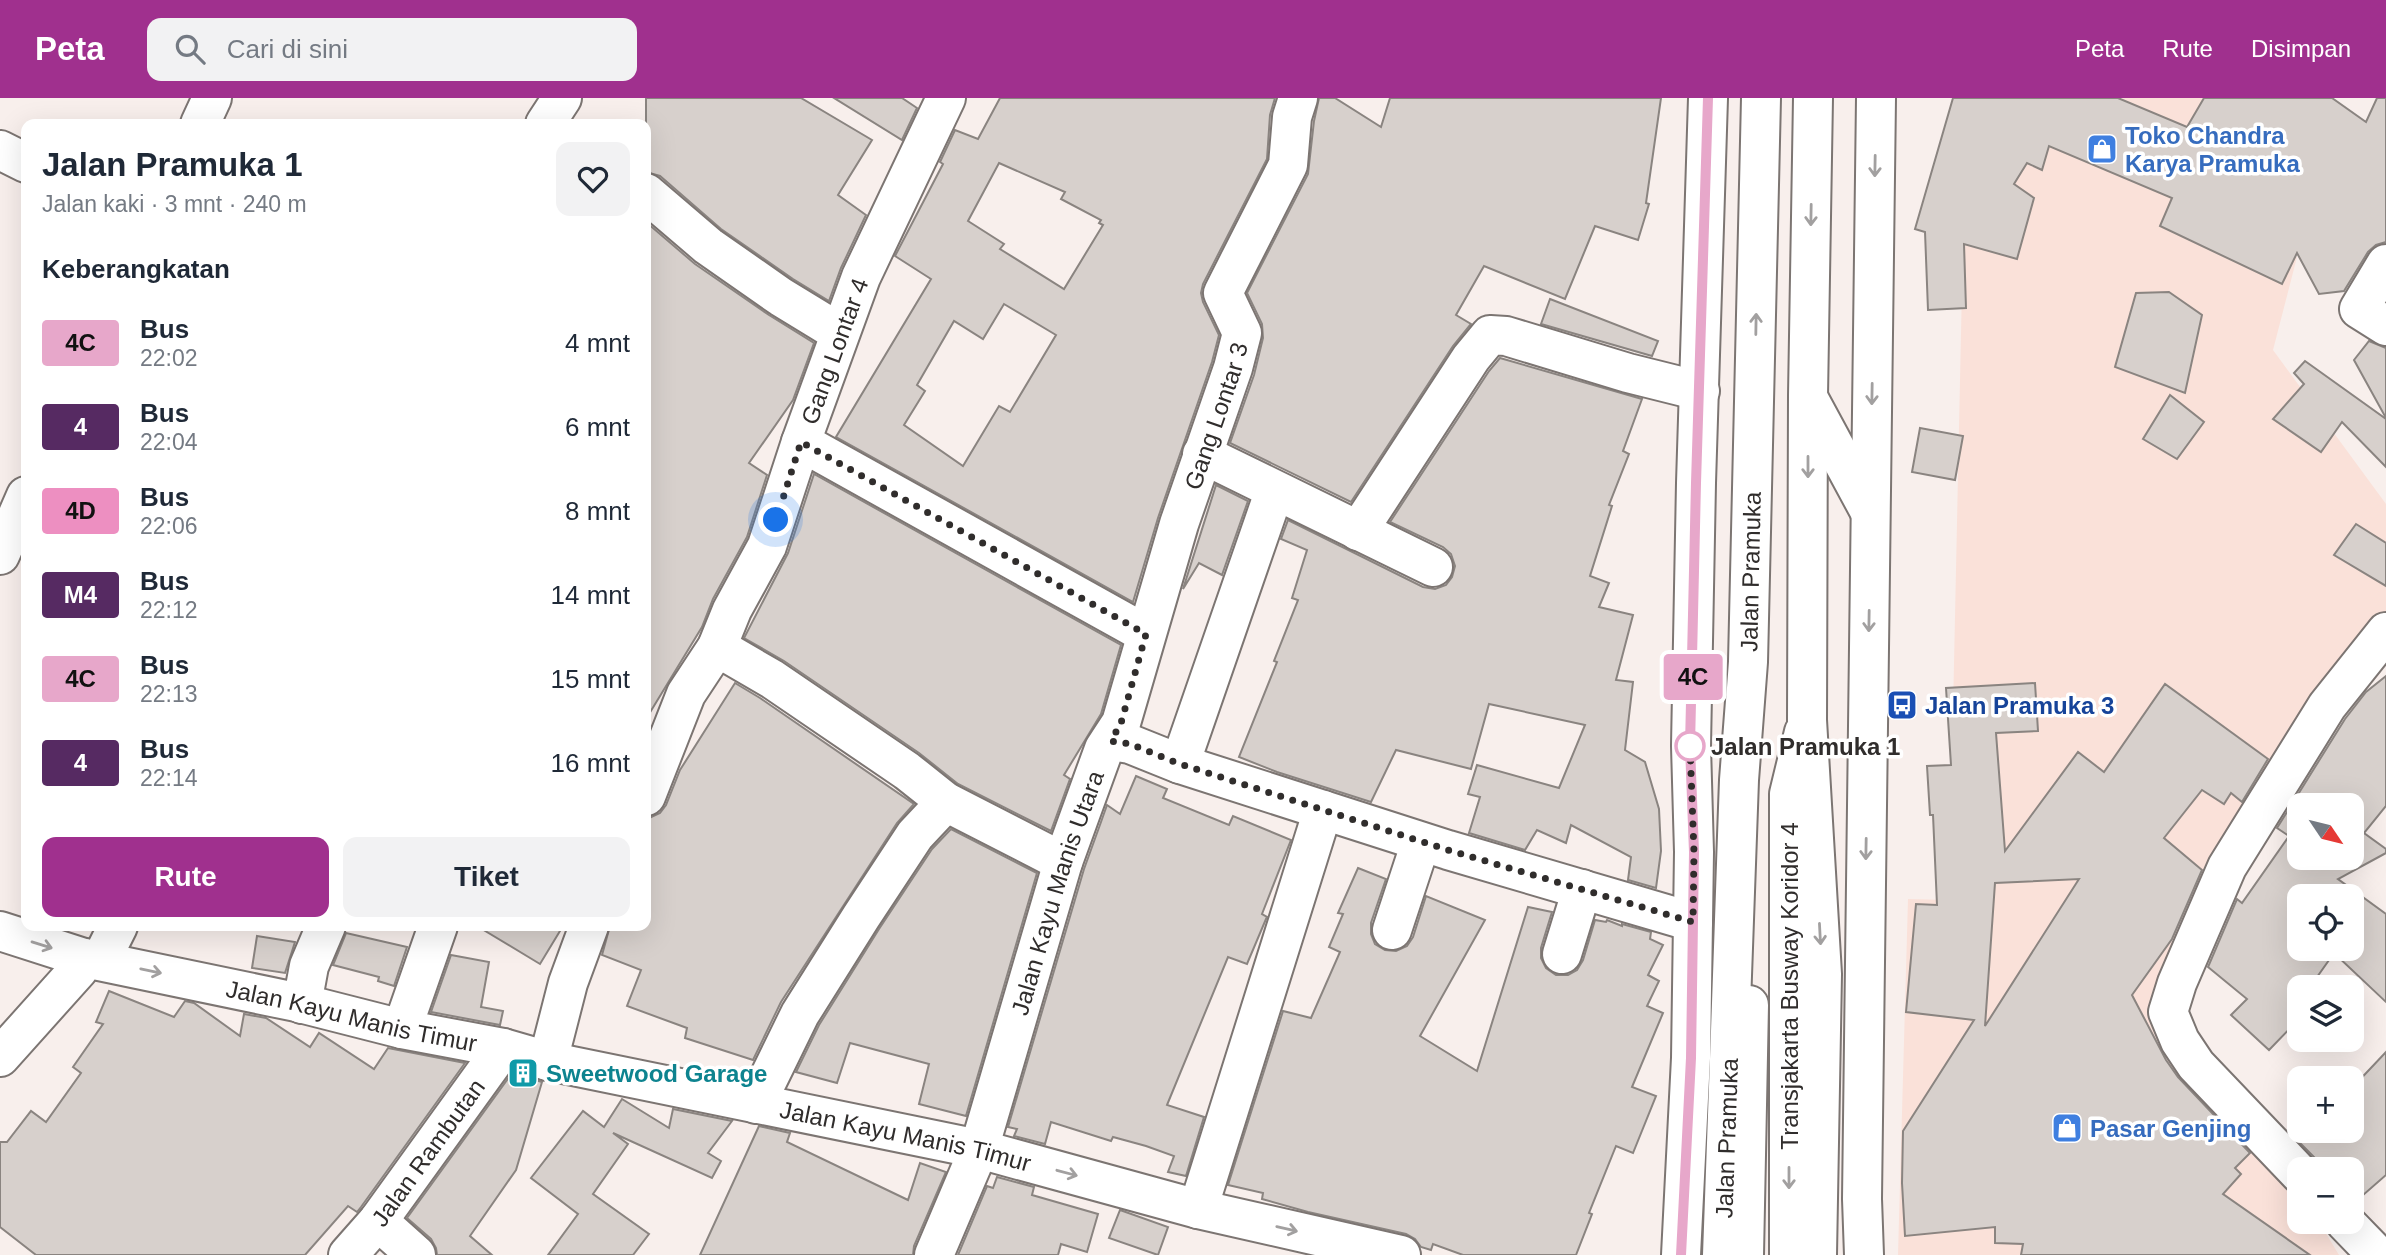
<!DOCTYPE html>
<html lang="id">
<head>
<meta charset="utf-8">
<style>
  :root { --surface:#fff; --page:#f2f2f3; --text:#1f2937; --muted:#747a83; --accent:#a0308e }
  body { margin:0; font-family:Helvetica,sans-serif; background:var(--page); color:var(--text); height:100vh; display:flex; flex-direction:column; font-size:26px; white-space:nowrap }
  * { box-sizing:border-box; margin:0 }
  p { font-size:23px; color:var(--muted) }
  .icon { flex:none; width:38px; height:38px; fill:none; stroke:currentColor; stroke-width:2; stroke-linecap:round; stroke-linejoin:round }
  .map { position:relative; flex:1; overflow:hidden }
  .details { position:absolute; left:21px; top:21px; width:630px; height:812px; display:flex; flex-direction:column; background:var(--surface); border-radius:14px; box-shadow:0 7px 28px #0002 }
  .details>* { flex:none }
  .badge { padding:0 14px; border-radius:5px; font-size:24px; line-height:46px }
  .needle { width:46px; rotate:125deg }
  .buttons { position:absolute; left:2287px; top:695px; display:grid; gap:14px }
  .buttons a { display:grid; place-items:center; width:77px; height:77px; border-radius:14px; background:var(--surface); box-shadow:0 7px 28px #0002; font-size:35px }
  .you { position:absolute; width:35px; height:35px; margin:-18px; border:5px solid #fff; border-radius:50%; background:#1a73e8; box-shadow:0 0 0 10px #1a73e833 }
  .map>.badge { position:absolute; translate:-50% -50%; box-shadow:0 0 0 4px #fff }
  h2 { padding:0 21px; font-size:26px; line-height:63px }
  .round { display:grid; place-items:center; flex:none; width:74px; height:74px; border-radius:14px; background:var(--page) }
  .headline { display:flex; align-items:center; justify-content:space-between; height:119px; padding:0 21px }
  h1 { font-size:33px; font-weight:700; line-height:52px }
  .cta { display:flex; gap:14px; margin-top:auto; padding:14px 21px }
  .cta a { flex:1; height:80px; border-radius:14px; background:var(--accent); color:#fff; font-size:28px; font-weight:700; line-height:80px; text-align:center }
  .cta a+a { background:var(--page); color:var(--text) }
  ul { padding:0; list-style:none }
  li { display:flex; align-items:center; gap:21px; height:84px; padding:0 21px }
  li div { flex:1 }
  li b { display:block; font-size:26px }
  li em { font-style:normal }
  li .badge { min-width:77px; font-weight:700; text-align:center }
  header { display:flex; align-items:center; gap:42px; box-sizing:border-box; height:98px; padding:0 35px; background:var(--accent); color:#fff }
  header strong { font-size:33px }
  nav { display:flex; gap:38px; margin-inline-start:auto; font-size:24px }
  .search { width:490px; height:63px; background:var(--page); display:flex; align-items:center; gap:18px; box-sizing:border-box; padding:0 24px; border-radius:14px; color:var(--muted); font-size:26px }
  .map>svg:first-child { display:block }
  .commercial { fill:#fae1d9 }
  .building { fill:#d7d0cc; stroke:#8a8480; stroke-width:2; fill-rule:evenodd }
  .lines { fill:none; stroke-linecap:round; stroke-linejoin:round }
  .minor-casing { stroke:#7c7572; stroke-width:42 }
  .major-casing { stroke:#7c7572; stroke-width:42 }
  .minor { stroke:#fff; stroke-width:38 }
  .major { stroke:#fff; stroke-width:38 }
  .oneway { stroke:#a2a0a0 }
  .line-casing { stroke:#fff; stroke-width:16 }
  .line { stroke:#e7a7ca; stroke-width:10 }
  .walk { stroke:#302d2c; stroke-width:7; stroke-dasharray:0 12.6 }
  .stop-dot { fill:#fff; stroke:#e7a7ca; stroke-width:3.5 }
  .labels { text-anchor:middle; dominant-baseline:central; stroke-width:7; stroke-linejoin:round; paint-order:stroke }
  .shop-label { font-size:24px; font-weight:bold; fill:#366cbe; stroke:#fff; text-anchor:start }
  .street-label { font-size:24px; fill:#302d2c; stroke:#fff }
  .transit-label { font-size:24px; font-weight:bold; fill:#164399; stroke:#fff; text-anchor:start }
  .stop-label { font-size:24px; font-weight:bold; fill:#302d2c; stroke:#fff; text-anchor:start }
  .culture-label { font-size:24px; font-weight:bold; fill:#0d838f; stroke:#fff; text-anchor:start }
</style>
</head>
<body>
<header>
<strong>Peta</strong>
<div class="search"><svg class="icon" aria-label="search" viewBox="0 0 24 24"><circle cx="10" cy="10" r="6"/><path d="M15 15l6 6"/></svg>Cari di sini</div>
<nav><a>Peta</a><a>Rute</a><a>Disimpan</a></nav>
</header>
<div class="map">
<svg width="2386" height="1157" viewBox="0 0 2386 1157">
  <rect width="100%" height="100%" fill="#f8efec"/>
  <polygon class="commercial" points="1966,0 2238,0 2191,100 2297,159 2273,252 2386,406 2386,515 2289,658 2156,934 2166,960 2299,1100 2300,1124 2319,1124 2339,1157 1898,1157 1908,801 1949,802"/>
  <g class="building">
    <polygon points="646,0 801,0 872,42 838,97 866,117 841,170 829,203 793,181 721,131 660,78 646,74"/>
    <polygon points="834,0 902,0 917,10 902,42"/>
    <path d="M1000,0H1275L1270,17L1267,61L1203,186L1201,195L1203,204L1219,237L1212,264L1158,420L1133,504L836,339L931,181L895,158L943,66L940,64L955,32L978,41ZM999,65L1065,94L1061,101L1101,122L1099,125L1103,127L1064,191L1000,151L1004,146L968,123ZM1004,206L1056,237L1010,314L999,308L963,368L904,327L925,293L917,287L954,223L983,241Z"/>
    <polygon points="1319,0 1335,0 1381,29 1390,0 1661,0 1646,105 1649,106 1638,142 1595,128 1565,201 1484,168 1456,217 1471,226 1453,248 1351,404 1230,345 1254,277 1263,240 1262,226 1247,195 1308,76 1314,23"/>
    <polygon points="1953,0 2118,0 2187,29 2204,0 2332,0 2366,24 2377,0 2386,0 2386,144 2376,147 2368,154 2344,193 2319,196 2297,155 2282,186 2160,128 2172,100 2049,48 2042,72 2027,65 2014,86 2034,100 2017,161 1964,146 1966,210 1928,212 1925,134 1915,131"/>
    <polygon points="646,124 695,166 769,217 814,245 793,302 749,365 767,377 747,439 713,501 702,529 646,621"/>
    <polygon points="2169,194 2202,217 2185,295 2115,269 2136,195"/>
    <polygon points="1550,201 1658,243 1652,258 1541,226"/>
    <polygon points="2369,243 2386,250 2386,320 2354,262"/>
    <polygon points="1500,260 1642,301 1623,353 1629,356 1609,407 1612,408 1590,478 1609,485 1599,509 1633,517 1616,582 1633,584 1625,652 1645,664 1659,711 1661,753 1656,790 1628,782 1631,759 1571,727 1566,745 1537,732 1525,752 1469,735 1480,699 1468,696 1477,667 1559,690 1585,627 1489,606 1471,671 1396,652 1371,704 1277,674 1239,659 1277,564 1274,563 1298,502 1292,500 1307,452 1281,441 1288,422 1423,489 1435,491 1446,487 1452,479 1455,468 1451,456 1443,449 1390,424 1489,273"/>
    <polygon points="2305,263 2386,321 2386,369 2342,324 2321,354 2273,321 2304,286 2294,275"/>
    <polygon points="2170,297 2204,324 2177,361 2143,341"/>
    <polygon points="1920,330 1963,338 1955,382 1912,374"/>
    <polygon points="814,376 1121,547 1101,616 1064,677 1070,681 1051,733 958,686 919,655 784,563 744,540 788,455"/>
    <polygon points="1216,387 1248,403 1222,477 1199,465 1183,491"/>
    <polygon points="2356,426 2386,445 2386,488 2334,457"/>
    <path d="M2386,578V708L2364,735L2386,751V755L2338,781L2386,816V904L2334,855L2310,889H2300V920L2269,952L2231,917L2247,901L2208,869L2237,801L2242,805L2289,738L2277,730L2345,621L2366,594ZM2300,707H2352V760H2300ZM2300,798H2352V850H2300Z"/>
    <polygon points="735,585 760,600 914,706 897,725 781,904 753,962 685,940 687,930 627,908 641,872 602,857 610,828 646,828 646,725 649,720 660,715 666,707 680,672"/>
    <path d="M2035,585L2038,633L1996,635L2005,753L2078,654L2104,674L2165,586L2268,661L2242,704L2231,695L2224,706L2202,692L2164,740L2202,772L2172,841L2132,897L2166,962L2178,979L2250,1055L2235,1070L2241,1076L2223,1096L2310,1157H2021L2023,1146L1995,1145V1129L1905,1138L1902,1085L1903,1033L1974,922L1906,914L1916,806L1937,807L1933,717H1930L1927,668L1951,667L1946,590ZM2079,781L1985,928L1995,785Z"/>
    <polygon points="1136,678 1167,691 1163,700 1229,727 1233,718 1291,742 1262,816 1267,819 1266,821 1247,866 1228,859 1167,1007 1204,1019 1186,1078 1168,1074 1174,1058 1146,1048 1113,1039 1111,1043 1051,1024 1045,1046 1014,1038 1017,1031 1008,1029 1084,771 1101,724 1107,707 1120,716"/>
    <polygon points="951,731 1037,775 966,1018 919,1006 929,966 850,945 837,985 796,974 819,927 879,831 932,751"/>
    <polygon points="1358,770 1386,781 1371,825 1371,836 1375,846 1385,852 1396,853 1407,848 1413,839 1426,798 1485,822 1420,938 1477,973 1528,809 1552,814 1541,850 1541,860 1546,870 1556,877 1568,877 1577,872 1583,862 1595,822 1606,824 1607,822 1622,828 1622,826 1651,834 1650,841 1663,847 1648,877 1659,883 1647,908 1663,915 1632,989 1656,998 1633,1055 1616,1048 1589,1115 1592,1116 1576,1157 1463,1157 1433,1146 1431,1152 1421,1149 1415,1141 1406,1136 1308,1114 1262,1101 1263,1095 1228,1087 1283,913 1311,920 1340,854 1329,849 1343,816 1338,815"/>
    <polygon points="477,828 563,828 540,866"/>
    <polygon points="346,835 407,849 394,888 378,883 379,879 333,867"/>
    <polygon points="257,838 295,844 285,875 252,870"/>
    <polygon points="451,857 489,864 481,909 503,913 500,927 431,914"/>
    <polygon points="109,893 174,919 185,903 194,905 240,938 244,916 266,920 310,949 319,935 374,971 388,950 465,965 361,1109 357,1114 348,1108 305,1157 36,1157 0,1129 0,1044 7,1044 31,1013 46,1024 81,975 73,969 103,926 96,924"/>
    <polygon points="2386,954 2386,1077 2354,1105 2352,1103 2352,1071 2321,1071 2316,1061 2300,1045 2312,1032 2352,1032 2352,990"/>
    <polygon points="512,975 542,984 516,1072 470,1138 492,1157 437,1157 436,1150 431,1141 407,1120"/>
    <polygon points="622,1001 669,1030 673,1011 732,1023 708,1055 721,1063 712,1080 613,1035 628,1046 593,1096 649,1136 633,1157 548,1157 578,1116 531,1080 583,1013 604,1029"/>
    <polygon points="759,1028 790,1035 787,1044 908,1102 920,1065 946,1074 914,1148 913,1157 700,1157"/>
    <polygon points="997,1079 1034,1089 1032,1097 1098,1116 1087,1154 1061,1146 1058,1157 958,1157 987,1088 993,1090"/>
    <polygon points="1120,1112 1168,1129 1158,1157 1109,1140"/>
  </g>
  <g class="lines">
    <g class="minor-casing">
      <g id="minor">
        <polyline points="200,26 212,0"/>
        <polyline points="545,26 562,0"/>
        <polyline points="0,52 26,65"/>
        <polyline points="646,95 708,148 781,199 840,235"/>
        <polyline points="2386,166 2359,211 2386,228"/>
        <polyline points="801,344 1146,536"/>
        <polyline points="1202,356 1433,469"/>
        <polyline points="1358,433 1471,260 1490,237 1506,238 1628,275 1700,293"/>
        <polyline points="0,457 26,398"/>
        <polyline points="717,549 772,581 907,673 946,704 1063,764"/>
        <polyline points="1111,643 1130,646 1180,666 1448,752 1693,824"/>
        <polyline points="1180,666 1270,406"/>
        <path id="s1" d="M646,698L686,596L717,549L732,512L767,448L801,344L861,179L946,0"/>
        <polyline points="1392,832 1421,744"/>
        <path id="s2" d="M0,833L84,860L296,904L402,931L503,950L548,963L979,1051L1198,1111L1401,1157"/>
        <polyline points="1562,856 1582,791"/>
        <polyline points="101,862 118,828"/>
        <polyline points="302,906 309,868 326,828"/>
        <polyline points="402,931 438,828"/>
        <polyline points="0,959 78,872 84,860"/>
        <polyline points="548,963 568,885 589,828"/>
        <polyline points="756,1006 800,916 861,819 915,737 946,704"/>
        <polyline points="2300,1076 2196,967 2180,943 2168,914 2177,885 2227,769 2327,608 2386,534"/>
        <polyline points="1198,1111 1323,712"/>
        <polyline points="378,1123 416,1157"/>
        <polyline points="2345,1124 2377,1157"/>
        <path id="s3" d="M348,1157L378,1123L503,950"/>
        <path id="s4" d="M934,1157L979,1051L1063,764L1080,717L1104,651L1121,625L1179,426L1233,270L1242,235L1223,195L1288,67L1292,19L1298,0"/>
        <polyline points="1744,1157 1749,907"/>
        <polyline points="1789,1157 1789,696 1804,634"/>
      </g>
    </g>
    <g class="major-casing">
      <g id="major">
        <polyline points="1813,0 1808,298 1807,622 1822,876 1817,1157"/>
        <polyline points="1810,303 1870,414"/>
        <polyline points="1681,1157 1691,960 1694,754 1691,648 1696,385 1708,0"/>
        <path id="s5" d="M1722,1157L1739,682L1748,564L1761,0"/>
        <polyline points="1864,1157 1862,1101 1876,0"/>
      </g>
    </g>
    <use href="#minor" class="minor"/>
    <use href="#major" class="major"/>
  </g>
  <defs><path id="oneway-shaft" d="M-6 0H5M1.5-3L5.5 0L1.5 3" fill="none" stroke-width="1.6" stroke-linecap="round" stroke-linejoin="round" transform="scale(1.75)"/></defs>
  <g class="oneway">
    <use href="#oneway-shaft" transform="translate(1875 68) rotate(91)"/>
    <use href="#oneway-shaft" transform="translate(1811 117) rotate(91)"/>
    <use href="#oneway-shaft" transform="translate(1756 226) rotate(-89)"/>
    <use href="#oneway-shaft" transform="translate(1872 296) rotate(91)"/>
    <use href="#oneway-shaft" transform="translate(1808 369) rotate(90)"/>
    <use href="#oneway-shaft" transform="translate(1869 523) rotate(91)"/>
    <use href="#oneway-shaft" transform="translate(1866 751) rotate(91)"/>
    <use href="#oneway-shaft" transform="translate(1820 836) rotate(87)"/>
    <use href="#oneway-shaft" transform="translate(42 847) rotate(17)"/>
    <use href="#oneway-shaft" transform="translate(151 873) rotate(12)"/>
    <use href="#oneway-shaft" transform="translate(1067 1075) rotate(15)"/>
    <use href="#oneway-shaft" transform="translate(1789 1080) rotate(90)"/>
    <use href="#oneway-shaft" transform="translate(1287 1131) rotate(13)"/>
  </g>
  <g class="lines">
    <g class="line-casing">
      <polyline id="line" points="1681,1157 1691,960 1694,754 1690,648 1696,385 1708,0"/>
    </g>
    <use href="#line" class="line"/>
    <polyline class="walk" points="776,422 801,344 1146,536 1121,625 1111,643 1130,646 1180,666 1448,752 1693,824 1694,754 1690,648"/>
  </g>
  <defs>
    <g id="shop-square" transform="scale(1.575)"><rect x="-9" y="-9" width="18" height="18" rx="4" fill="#3f7fe0" stroke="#fff"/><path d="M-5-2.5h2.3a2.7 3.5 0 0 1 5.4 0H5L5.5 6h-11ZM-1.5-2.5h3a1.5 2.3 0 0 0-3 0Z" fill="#fff"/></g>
    <g id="bus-square" transform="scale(1.575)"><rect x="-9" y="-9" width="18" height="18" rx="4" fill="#1a4fb4" stroke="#fff"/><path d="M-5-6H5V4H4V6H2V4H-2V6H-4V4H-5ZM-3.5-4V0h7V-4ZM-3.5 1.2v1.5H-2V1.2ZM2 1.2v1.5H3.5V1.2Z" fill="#fff"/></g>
    <g id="building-square" transform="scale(1.575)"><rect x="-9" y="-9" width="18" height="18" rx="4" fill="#0f9aa8" stroke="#fff"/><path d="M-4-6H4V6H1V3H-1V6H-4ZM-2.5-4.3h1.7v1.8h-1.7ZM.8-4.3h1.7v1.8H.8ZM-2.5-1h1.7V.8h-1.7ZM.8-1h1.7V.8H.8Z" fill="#fff"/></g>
  </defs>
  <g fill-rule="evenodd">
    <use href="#shop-square" x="2102" y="51"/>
    <use href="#bus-square" x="1902" y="607"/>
    <use href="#building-square" x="523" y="975"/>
    <use href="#shop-square" x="2067" y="1030"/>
  </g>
  <circle class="stop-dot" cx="1690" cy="648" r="14"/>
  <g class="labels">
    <g class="shop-label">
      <text x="2125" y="37">Toko Chandra<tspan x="2125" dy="28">Karya Pramuka</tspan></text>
      <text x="2090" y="1030">Pasar Genjing</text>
    </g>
    <g class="street-label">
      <text stroke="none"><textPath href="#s1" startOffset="485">Gang Lontar 4</textPath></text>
      <text stroke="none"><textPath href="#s4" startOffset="887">Gang Lontar 3</textPath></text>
      <text stroke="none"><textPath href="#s5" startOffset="684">Jalan Pramuka</textPath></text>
      <text stroke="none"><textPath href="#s4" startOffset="383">Jalan Kayu Manis Utara</textPath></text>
      <text transform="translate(1789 888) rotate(-90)">Transjakarta Busway Koridor 4</text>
      <text stroke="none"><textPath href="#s2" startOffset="362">Jalan Kayu Manis Timur</textPath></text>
      <text stroke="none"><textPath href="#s2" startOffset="929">Jalan Kayu Manis Timur</textPath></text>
      <text stroke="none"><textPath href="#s5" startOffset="117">Jalan Pramuka</textPath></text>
      <text stroke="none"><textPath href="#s3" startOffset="130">Jalan Rambutan</textPath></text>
    </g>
    <g class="transit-label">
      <text x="1925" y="607">Jalan Pramuka 3</text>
    </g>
    <g class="stop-label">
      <text x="1711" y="648">Jalan Pramuka 1</text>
    </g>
    <g class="culture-label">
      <text x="546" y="975">Sweetwood Garage</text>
    </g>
  </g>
</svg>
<div class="buttons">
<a><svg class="needle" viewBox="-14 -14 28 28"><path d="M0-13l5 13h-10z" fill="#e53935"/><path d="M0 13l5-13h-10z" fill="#747a83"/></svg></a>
<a><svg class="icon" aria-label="locate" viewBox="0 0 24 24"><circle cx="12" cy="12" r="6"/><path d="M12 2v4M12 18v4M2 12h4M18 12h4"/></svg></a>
<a><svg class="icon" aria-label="layers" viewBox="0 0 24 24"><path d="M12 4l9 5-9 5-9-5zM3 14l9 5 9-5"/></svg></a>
<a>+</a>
<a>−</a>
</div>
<div class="you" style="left:776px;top:422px"></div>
<b class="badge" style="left:1693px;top:579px;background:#e7a7ca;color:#111">4C</b>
<section class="details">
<div class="headline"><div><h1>Jalan Pramuka 1</h1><p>Jalan kaki · 3 mnt · 240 m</p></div><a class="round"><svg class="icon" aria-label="heart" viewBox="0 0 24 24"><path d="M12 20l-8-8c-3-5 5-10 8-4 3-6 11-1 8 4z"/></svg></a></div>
<h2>Keberangkatan</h2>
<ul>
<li><span class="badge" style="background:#e7a7ca;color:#111">4C</span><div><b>Bus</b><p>22:02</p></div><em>4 mnt</em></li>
<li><span class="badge" style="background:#562a62;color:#fff">4</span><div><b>Bus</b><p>22:04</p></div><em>6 mnt</em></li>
<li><span class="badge" style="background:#ed8fc1;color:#111">4D</span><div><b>Bus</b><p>22:06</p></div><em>8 mnt</em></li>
<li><span class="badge" style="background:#562a62;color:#fff">M4</span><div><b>Bus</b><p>22:12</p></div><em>14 mnt</em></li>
<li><span class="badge" style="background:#e7a7ca;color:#111">4C</span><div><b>Bus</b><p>22:13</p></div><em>15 mnt</em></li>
<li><span class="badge" style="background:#562a62;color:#fff">4</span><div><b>Bus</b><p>22:14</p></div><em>16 mnt</em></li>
</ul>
<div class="cta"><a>Rute</a><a>Tiket</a></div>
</section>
</div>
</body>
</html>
